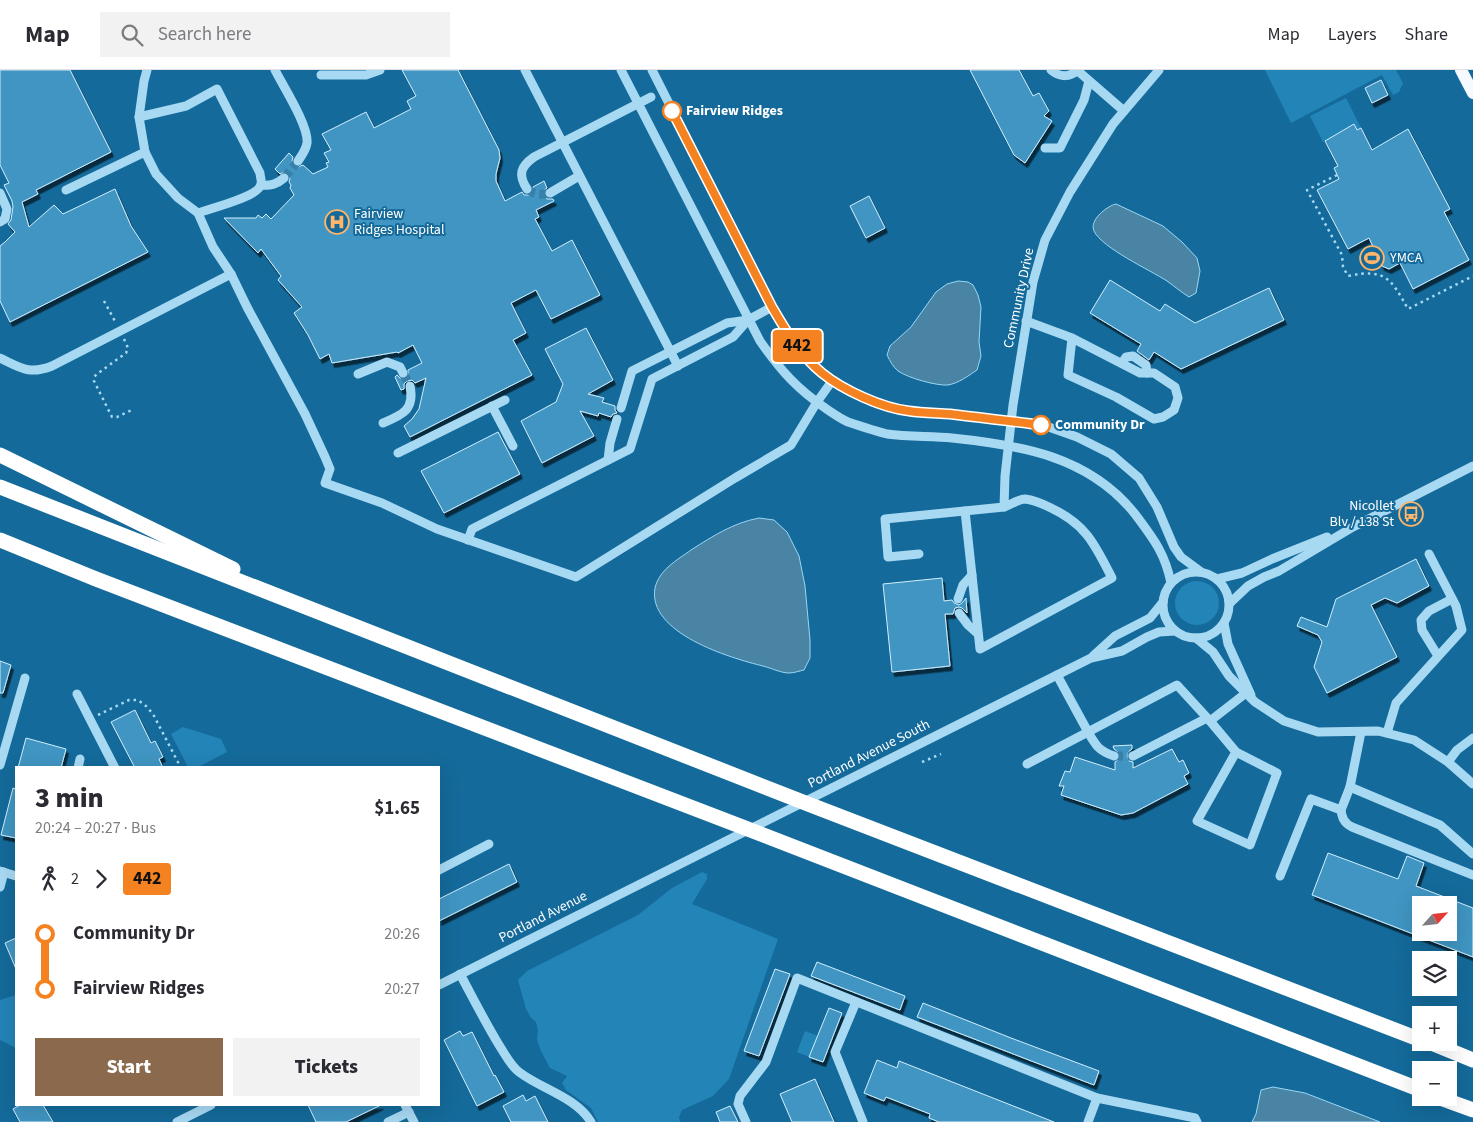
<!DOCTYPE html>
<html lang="en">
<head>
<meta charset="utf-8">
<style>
  :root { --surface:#fff; --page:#f2f2f3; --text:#2b2b33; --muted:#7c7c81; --line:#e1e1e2; --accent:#8a694c }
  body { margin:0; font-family:"Source Sans 3",sans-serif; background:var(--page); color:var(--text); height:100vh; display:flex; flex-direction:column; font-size:19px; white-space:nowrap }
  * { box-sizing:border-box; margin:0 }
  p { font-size:16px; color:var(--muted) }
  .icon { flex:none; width:28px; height:28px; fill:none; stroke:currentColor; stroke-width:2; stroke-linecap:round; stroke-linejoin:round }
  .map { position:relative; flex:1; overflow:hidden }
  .side { position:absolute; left:15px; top:696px; width:425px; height:340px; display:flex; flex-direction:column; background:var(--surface); border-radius:0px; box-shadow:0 5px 20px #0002 }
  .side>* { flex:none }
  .badge { padding:0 10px; border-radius:4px; font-size:18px; line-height:32px }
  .needle { width:32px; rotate:63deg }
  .fabs { position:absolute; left:1412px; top:826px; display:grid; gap:10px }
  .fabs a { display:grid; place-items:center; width:45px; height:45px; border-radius:0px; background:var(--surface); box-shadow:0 5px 20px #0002; font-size:25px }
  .map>.badge { position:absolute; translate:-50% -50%; box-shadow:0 0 0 2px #fff }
  .legs { display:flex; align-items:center; gap:8px; height:55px; padding:0 20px; font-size:16px }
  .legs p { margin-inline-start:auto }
  .headline { display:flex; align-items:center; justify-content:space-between; height:85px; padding:0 20px }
  h1 { font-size:28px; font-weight:800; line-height:38px }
  .cta { display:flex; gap:10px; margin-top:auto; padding:10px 20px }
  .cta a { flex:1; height:58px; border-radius:0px; background:var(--accent); color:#fff; font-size:20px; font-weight:800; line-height:58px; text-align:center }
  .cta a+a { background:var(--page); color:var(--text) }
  ul { padding:0 20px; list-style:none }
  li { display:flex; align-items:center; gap:18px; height:55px; font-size:19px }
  li i { display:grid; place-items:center; width:8px; height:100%; margin:0 6px; background:currentColor }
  li i::after { content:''; width:12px; height:12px; margin:-6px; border:4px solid; border-radius:50%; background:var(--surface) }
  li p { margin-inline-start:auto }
  li:first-child i { background:linear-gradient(#0000 50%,currentColor 0) }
  li:last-child i { background:linear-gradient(currentColor 50%,#0000 0) }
  header { display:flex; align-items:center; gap:30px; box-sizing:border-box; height:70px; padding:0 25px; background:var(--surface); border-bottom:1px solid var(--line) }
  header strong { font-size:24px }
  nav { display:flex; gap:28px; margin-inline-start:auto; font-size:18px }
  .search { width:350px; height:45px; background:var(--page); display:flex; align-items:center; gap:12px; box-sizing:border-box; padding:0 18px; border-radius:0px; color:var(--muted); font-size:19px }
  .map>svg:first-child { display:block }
  .green { fill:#2384b7 }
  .water { fill:#4984a5; stroke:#9ad7f6 }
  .building { fill:#4195c2; stroke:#d0eefd; fill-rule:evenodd; filter:url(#shadow) }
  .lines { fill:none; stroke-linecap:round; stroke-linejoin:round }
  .minor-tunnel { stroke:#3780a9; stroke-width:9; stroke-dasharray:9 4.5; stroke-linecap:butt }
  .path { stroke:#a8d9f3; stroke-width:2.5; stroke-dasharray:2.5 4; stroke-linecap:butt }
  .minor { stroke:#a8d9f3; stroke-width:9 }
  .major { stroke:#f4faff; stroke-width:12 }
  .highway { stroke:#fff; stroke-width:15 }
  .line-1-casing { stroke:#fff; stroke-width:11 }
  .line-1 { stroke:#f58220; stroke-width:8 }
  .stop-1-dot { fill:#fff; stroke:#f58220; stroke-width:2.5 }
  .labels { text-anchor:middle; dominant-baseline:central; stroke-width:4; stroke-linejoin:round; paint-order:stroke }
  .stop-label { font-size:14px; font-weight:bold; fill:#fff; stroke:#146a9a; text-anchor:start }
  .poi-label { font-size:14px; fill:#fff; stroke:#146a9a; text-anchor:start }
  .street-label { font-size:14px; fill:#fff; stroke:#146a9a }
</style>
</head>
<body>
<header>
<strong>Map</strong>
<div class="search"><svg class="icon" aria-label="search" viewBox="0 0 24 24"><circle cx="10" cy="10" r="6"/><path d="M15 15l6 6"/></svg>Search here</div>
<nav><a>Map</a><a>Layers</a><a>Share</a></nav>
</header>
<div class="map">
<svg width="1473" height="1052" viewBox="0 0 1473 1052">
  <defs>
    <filter id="shadow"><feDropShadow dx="2.5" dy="4.5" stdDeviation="0" flood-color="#0009"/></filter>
  </defs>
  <rect width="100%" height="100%" fill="#146a9a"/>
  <g class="green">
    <polygon points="1265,0 1396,0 1403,13 1399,22 1393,25 1382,5 1291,53"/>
    <polygon points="1346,28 1361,58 1357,60 1354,55 1323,72 1310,46"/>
    <circle cx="1197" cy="533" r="22"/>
    <polygon points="183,657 221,669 227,682 198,697 188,697 171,664"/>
    <polygon points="702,802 707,804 707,809 692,834 778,869 729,1009 713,1026 682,1040 679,1047 680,1052 598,1052 591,1038 566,1020 562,1013 567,1006 550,998 541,981 537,970 538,960 536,952 531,948 526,939 518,910 527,901 638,845 672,818"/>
    <polygon points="16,925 16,978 0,970 0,930"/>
    <polygon points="805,961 818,966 809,987 797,982"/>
  </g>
  <g class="water">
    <path d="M1116,134L1163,156L1182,172L1197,188L1200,201L1196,223L1189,227C1181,222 1174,216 1167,211C1150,200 1102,178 1094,161C1089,150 1107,136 1116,134Z"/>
    <path d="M958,211L968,212L973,215L978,225L981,237L979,272L981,286L977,300C968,306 959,313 948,315C937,316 908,308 898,301C893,297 890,291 887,285L890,276L911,257L936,222L947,214Z"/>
    <path d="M759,448L774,450L787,462L799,486L805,516L810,570V588L804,600C799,601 794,603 789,603C781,603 771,598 763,596C730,588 647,563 655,518C659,500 677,490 691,480C713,466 733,453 759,448Z"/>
    <polygon points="1273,1017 1305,1023 1380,1052 1252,1052 1256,1044 1261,1020"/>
  </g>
  <g class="building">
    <polygon points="0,0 70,0 111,82 36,120 38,124 22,132 29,157 54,135 63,144 115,119 131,156 148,182 10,252 0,231 0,176 5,172 15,162 8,154 11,150 13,137 12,131 4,115 9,113 0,95"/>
    <polygon points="402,0 458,0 499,80 500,88 496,104 496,111 505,131 522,122 524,125 530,125 533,122 533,117 544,111 547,118 544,120 544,126 547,129 553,129 554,131 536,140 539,147 535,149 552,181 572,170 600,225 551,249 536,220 511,233 526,263 513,270 532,305 410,367 404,356 412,349 419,339 426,308 415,313 412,310 407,311 404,314 404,319 401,320 395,307 397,305 400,308 405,309 408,306 408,300 422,293 413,275 398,283 397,282 332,293 329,284 320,289 308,265 294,243 302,237 278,210 281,206 261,179 258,183 224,148 256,148 258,145 262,148 266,144 271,149 294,125 290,118 291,115 289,112 290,108 289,105 284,102 280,104 275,99 289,83 293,87 292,91 294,96 298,97 303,95 313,104 328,97 326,93 329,92 324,83 331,80 322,64 366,42 374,58 411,39 407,31 416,26"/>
    <polygon points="970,0 1019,0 1033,26 1039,23 1049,41 1044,46 1052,51 1025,93 1014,85"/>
    <polygon points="1381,10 1388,25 1372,33 1365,18"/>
    <polygon points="1354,54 1357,60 1361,58 1372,80 1408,59 1450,139 1444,142 1469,190 1413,219 1400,193 1389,199 1382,196 1369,168 1348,179 1317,120 1339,109 1334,98 1338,96 1325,71"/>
    <polygon points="869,126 885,158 866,168 850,136"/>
    <polygon points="1110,210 1160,241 1165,234 1195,253 1269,218 1284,250 1181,299 1154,282 1149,290 1137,281 1141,274 1090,243"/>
    <polygon points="586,258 613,310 588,324 604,328 602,332 615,336 615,340 617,343 613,344 611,347 599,343 598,346 580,341 594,366 542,393 521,351 556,332 563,314 545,279"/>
    <polygon points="498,362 520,404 444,443 421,401"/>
    <polygon points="1416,489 1429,516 1397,533 1385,528 1371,535 1397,587 1327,623 1314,597 1322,572 1318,565 1297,556 1301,547 1327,557 1336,529"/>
    <polygon points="942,508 944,531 952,530 954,533 959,535 962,533 966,528 967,543 962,538 959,537 955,538 953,544 945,544 950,596 892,602 883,514"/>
    <polygon points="0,591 11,595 3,623 0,623"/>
    <polygon points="135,640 151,673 155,671 163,687 159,689 163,698 135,698 111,652"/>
    <polygon points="26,668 66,679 61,698 18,698"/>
    <polygon points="1132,675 1132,679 1128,682 1127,686 1129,691 1133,692 1133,698 1172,679 1179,692 1183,690 1189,703 1184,706 1188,714 1133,743 1121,745 1061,725 1064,716 1059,716 1065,701 1070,702 1075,687 1115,700 1115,692 1118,690 1120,685 1118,682 1114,679 1113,676"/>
    <polygon points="13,718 16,719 16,768 1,765"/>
    <path d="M1328,783L1398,809L1407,786L1424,793L1416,816L1473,838V887L1312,825ZM1421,835H1449V862H1421Z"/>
    <polygon points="509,794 517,812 439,851 439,829"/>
    <polygon points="16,868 16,899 5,873"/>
    <polygon points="817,892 905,926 900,940 811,906"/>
    <polygon points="775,899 790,904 759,986 744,981"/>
    <polygon points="923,933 1011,968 1099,1001 1094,1015 917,947"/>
    <polygon points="829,938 842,943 823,992 809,987"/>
    <polygon points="460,961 463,966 472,962 494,1006 495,1005 504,1022 477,1036 444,970"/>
    <polygon points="877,990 897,998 899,991 1054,1052 939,1052 929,1048 930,1044 886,1027 884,1031 864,1023"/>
    <polygon points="815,1009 834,1052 792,1052 780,1024"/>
    <polygon points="523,1025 526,1031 535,1026 548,1052 511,1052 503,1036"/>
    <polygon points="20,1035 43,1035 53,1052 20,1052 13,1039"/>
    <polygon points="308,1035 381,1035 346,1052 316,1052"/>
    <polygon points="730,1036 738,1052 720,1052 716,1042"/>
  </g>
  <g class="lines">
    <g class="minor-tunnel">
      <polyline points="284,108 298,91"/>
      <path d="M527,119C535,125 540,125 550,123"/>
      <polyline points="403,303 410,316"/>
      <polyline points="1114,686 1133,686"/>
    </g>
    <g class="path">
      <path d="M1337,105L1307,120L1342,185L1343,197L1348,206C1386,198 1391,209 1408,239L1473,206"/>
      <polyline points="104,231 116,253"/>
      <polyline points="124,269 128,278 126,283 97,304 94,307 94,311 112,347 117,347 134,339"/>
      <polyline points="98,645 129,630 138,630 146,636 153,644 181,698"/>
      <polyline points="922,692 941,684"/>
    </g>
    <g class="minor">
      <polyline points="147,0 144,11 139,47 145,82 156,104 178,128 198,143 213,177 231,204 247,237 305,344 325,387 330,399 325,413 382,433 437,459 576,507 735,408 791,375 817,332 832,311"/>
      <path d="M275,0C283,16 309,56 307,73C306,80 302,85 298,91"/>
      <polyline points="525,0 678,296"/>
      <path d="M621,0L760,271C781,301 797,319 828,340C834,344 841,349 848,352C860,356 875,361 887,364C908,367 930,366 952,368C1020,375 1089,386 1135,444C1153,468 1165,483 1171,513"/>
      <polyline points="652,0 772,237 787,262 801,283 821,303 832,311 872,332 907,341 939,343 1043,355 1077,367 1111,384 1139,408 1157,437 1174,477 1181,487 1200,501"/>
      <path d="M1051,0C1060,8 1070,7 1078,0"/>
      <polyline points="1078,1 1124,41"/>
      <polyline points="321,5 366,5 380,0"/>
      <path d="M139,47L186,36L217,19L260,103C260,106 262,111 261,114C259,127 211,138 198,143"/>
      <polyline points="1045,78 1060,78 1084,30 1089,11"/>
      <path d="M261,115C271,116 277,114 284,108"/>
      <path d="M527,119C518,105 520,97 534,87L651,27"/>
      <polyline points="66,120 145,82"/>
      <polyline points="0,123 7,139 5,149 0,152"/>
      <polyline points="550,123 579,106"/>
      <polyline points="1026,251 1072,268 1140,303 1154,303 1175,317 1178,328 1174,340 1163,347 1154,349 1116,327 1068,305 1072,268"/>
      <path d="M0,288C21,298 29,305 52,296L231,204"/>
      <polyline points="1122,293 1126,287 1133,286 1146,295 1147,303"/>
      <polyline points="358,304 387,292 400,297 403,303"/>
      <polyline points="492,336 513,376"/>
      <polyline points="621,338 632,301 727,253 748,250"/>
      <path d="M383,353C402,345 415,340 410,316"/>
      <polyline points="398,383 505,330"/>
      <polyline points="608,390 610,373 617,349"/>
      <path d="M965,441L980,579L1112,508C1095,475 1087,455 1051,438C1043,434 1034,430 1025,429C1019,429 1010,435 1004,437"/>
      <polyline points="468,470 472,459 630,379 652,309 733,267 748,250 772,237"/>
      <polyline points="919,484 888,487 885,449 1004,437 1005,406 1013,335 1033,212 1045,170 1070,122 1113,54 1159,0"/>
      <circle cx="1196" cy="535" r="33"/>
      <polyline points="1217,509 1242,503 1272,489 1327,467"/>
      <polyline points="958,529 963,515 972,505"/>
      <polyline points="1230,533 1248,516 1264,507 1279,501 1353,457 1473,396"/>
      <polyline points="959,543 968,555 978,564"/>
      <polyline points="1224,553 1228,574 1251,625"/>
      <polyline points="1196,568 1213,582 1229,606 1255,632 1284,651 1318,662 1378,661 1414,670 1448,692 1473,714"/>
      <polyline points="1093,586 1115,566 1150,548 1163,532"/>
      <polyline points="1438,586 1422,560 1421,550 1429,541 1452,529"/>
      <polyline points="1057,605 1088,662 1177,615 1210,651 1246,623"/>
      <polyline points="77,624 115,698"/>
      <polyline points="1210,651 1236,682 1277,703 1250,775 1197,751 1236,682"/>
      <polyline points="1361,662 1350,717 1440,755 1473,784"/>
      <polyline points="1387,663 1396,633 1462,560 1456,536 1429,484"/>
      <polyline points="1133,686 1207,648"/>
      <polyline points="1448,692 1457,680 1473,668"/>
      <path d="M1027,694L1088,662C1096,676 1099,681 1114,686"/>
      <polyline points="0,695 25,608"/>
      <polyline points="78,698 80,689"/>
      <path d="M1341,740C1342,748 1344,753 1352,757L1473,805"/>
      <polyline points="439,800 489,774"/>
      <polyline points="0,801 16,806"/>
      <polyline points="1280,806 1311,729 1341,740 1350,717"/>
      <polyline points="0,817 4,802"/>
      <path d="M460,904C473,928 485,952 499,975C505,984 510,995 519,1002C541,1019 576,1027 591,1052"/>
      <polyline points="439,915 1091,588 1122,581 1147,567 1159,562 1175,561"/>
      <polyline points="856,932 835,982 863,1052"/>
      <polyline points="405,1035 414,1052"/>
      <polyline points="177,1052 211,1035"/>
      <polyline points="388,1052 409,1042"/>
      <polyline points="746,1052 738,1034 740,1026 766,992 797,908 1097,1028 1195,1048 1197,1052"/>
      <polyline points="1088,1052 1097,1028"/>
    </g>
    <polyline class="major" points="1461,0 1473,23"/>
    <g class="highway">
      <polyline points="0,385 233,499"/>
      <polyline points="0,417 808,734 1421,970"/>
      <polyline points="0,470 96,509 753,761 1421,1020"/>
      <polyline points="1429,972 1473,990"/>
      <polyline points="1440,1028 1473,1040"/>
    </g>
  </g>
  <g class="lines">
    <g class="line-1-casing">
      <path id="line-1" d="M672,41L772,237C786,261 800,285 822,303C843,320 882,338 909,341C922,343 936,343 950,344C981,348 1011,351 1041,355"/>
    </g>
    <use href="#line-1" class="line-1"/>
  </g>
  <defs>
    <g id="hospital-ring" transform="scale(1.25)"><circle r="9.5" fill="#146a9a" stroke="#ffb56a" stroke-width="1.5"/><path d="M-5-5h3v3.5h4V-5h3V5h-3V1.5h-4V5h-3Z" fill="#ffb56a"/></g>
    <g id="stadium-ring" transform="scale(1.25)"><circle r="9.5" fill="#146a9a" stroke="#ffb56a" stroke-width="1.5"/><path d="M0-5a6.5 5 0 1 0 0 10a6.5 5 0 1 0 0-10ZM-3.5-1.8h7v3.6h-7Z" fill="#ffb56a"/></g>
    <g id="bus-ring" transform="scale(1.25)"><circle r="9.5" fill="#146a9a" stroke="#ffb56a" stroke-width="1.5"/><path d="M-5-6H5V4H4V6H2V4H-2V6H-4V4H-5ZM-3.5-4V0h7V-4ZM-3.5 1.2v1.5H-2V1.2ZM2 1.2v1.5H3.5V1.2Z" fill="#ffb56a"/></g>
  </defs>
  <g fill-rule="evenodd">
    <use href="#hospital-ring" x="337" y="152"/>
    <use href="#stadium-ring" x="1372" y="188"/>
    <use href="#bus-ring" x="1411" y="444"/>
  </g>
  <g class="stop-1-dot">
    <circle cx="672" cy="41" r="9"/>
    <circle cx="1041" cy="355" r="9"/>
  </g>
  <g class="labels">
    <g class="stop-label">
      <text x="686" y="41">Fairview Ridges</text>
      <text x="1055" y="355">Community Dr</text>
    </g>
    <g class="poi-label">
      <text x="354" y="144">Fairview<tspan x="354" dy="16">Ridges Hospital</tspan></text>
      <text x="1390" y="188">YMCA</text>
      <text x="1394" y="436" text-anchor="end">Nicollet<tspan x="1394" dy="16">Blv / 138 St</tspan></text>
    </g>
    <g class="street-label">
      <text transform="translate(1019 228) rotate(-78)">Community Drive</text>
      <text transform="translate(869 684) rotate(-27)">Portland Avenue South</text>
      <text transform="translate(543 847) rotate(-27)">Portland Avenue</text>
    </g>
  </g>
</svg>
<div class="fabs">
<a><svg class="needle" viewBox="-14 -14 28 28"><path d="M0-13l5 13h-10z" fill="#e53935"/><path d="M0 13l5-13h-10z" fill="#7c7c81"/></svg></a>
<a><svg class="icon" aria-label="layers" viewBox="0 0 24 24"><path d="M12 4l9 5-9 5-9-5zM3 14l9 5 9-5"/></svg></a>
<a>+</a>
<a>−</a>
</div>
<b class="badge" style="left:797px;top:276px;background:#f58220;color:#111">442</b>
<section class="side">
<div class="headline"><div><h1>3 min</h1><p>20:24 – 20:27 · Bus</p></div><b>$1.65</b></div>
<div class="legs"><svg class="icon" aria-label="walk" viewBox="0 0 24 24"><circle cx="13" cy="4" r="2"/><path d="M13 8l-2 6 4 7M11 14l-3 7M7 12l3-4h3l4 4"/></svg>2<svg class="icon" aria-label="forward" viewBox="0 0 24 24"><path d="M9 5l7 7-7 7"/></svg><b class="badge" style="background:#f58220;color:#111">442</b></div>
<ul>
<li><i style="color:#f58220"></i><b>Community Dr</b><p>20:26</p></li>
<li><i style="color:#f58220"></i><b>Fairview Ridges</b><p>20:27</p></li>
</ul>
<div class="cta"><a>Start</a><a>Tickets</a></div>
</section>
</div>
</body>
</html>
